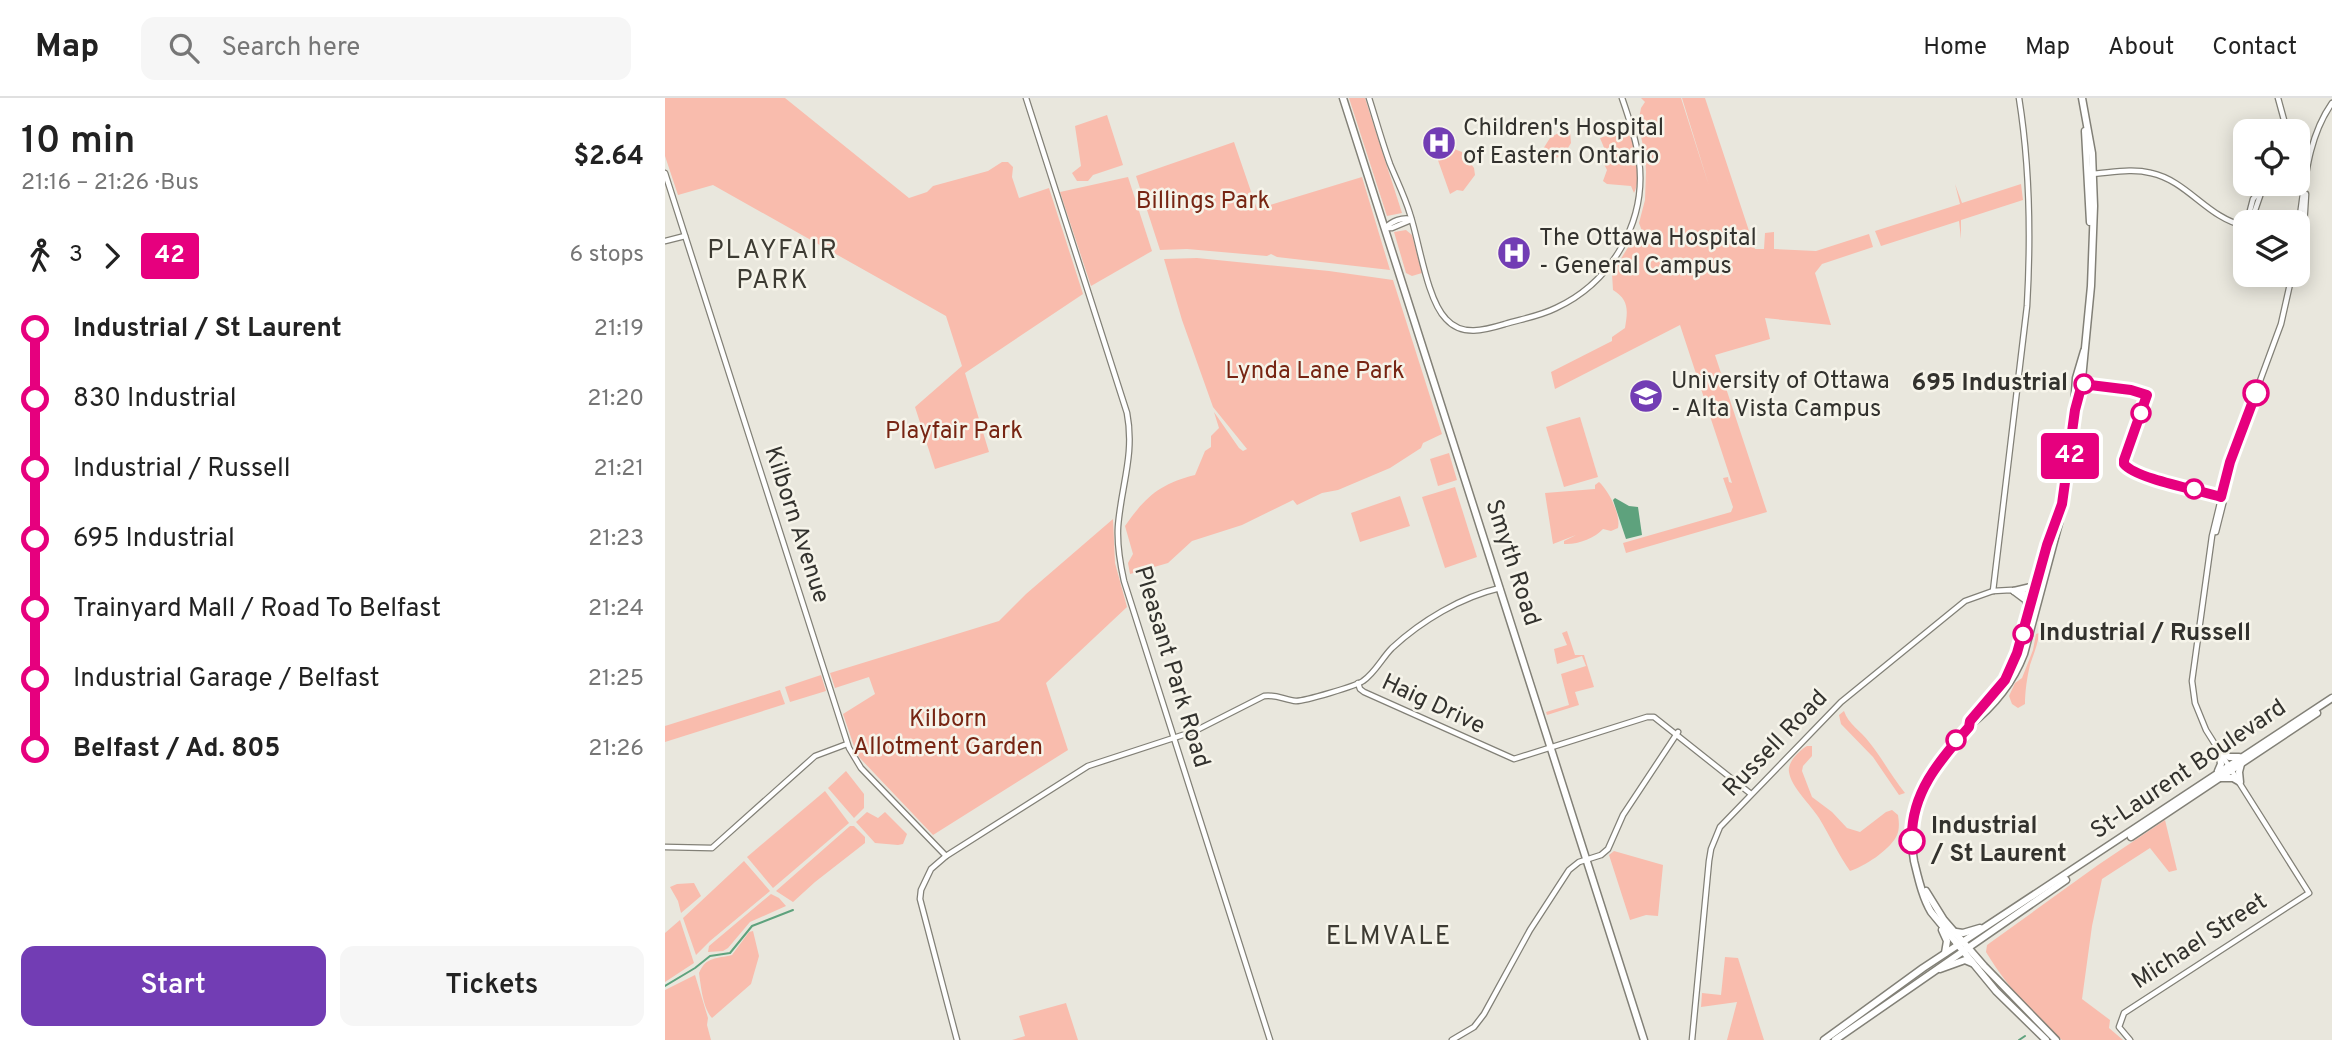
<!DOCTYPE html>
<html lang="en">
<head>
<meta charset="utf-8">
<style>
  :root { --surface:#fff; --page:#f6f6f6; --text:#222; --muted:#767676; --line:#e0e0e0; --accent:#723db4 }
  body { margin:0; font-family:Overpass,sans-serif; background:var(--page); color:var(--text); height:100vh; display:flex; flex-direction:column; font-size:26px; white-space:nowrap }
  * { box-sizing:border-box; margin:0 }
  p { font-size:23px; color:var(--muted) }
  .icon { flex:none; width:38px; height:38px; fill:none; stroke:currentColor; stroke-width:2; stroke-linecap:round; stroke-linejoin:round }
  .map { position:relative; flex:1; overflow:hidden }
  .details { display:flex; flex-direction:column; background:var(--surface); width:665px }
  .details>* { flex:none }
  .badge { padding:0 14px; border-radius:5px; font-size:24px; line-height:46px }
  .tools { position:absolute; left:1568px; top:21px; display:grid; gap:14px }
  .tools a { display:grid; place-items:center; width:77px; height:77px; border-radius:14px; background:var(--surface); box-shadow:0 4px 18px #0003; font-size:35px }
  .map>.badge { position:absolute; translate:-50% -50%; box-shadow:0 0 0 4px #fff }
  .legs { display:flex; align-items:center; gap:10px; height:77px; padding:0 21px; font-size:23px }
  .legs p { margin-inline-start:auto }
  .overview { display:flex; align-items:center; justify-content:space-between; height:119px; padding:0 21px }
  h1 { font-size:38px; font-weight:600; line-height:52px }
  .primary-button { display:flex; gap:14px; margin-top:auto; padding:14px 21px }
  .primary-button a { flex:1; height:80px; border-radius:14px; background:var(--accent); color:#fff; font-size:28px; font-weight:600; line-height:80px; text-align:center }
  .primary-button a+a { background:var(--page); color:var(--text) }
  ul { padding:0 21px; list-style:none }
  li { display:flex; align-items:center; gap:24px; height:70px; font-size:26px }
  li i { display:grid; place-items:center; width:10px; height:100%; margin:0 9px; background:currentColor }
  li i::after { content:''; width:18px; height:18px; margin:-9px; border:5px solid; border-radius:50%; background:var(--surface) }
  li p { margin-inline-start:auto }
  li:first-child i { background:linear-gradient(#0000 50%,currentColor 0) }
  li:last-child i { background:linear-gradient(currentColor 50%,#0000 0) }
  header { display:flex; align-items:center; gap:42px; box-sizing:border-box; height:98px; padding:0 35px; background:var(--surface); border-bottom:2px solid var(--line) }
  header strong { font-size:33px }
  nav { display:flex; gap:38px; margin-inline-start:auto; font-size:24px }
  .search { width:490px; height:63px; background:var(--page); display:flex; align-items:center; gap:18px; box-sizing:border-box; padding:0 24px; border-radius:14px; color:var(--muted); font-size:26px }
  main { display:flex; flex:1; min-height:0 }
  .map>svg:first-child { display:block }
  .green { fill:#f9bcad }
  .water { fill:#5ea27d }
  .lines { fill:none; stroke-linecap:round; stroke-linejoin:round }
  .stream { stroke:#5ea27d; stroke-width:2 }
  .minor-casing { stroke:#828077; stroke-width:7 }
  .major-casing { stroke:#828077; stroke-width:9 }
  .minor { stroke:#fff; stroke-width:4.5 }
  .major { stroke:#fff; stroke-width:6 }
  .line-1-casing { stroke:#fff; stroke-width:16 }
  .line-1 { stroke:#e6007e; stroke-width:10 }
  .stop-1-dot { fill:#fff; stroke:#e6007e; stroke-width:3.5 }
  .labels { text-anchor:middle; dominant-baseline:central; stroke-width:5; stroke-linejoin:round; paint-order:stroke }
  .poi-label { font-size:24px; fill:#33322e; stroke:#f6f4ea; text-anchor:start }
  .park-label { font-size:24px; fill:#772513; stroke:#f6f4ea }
  .stop-label { font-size:24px; font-weight:bold; fill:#33322e; stroke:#f6f4ea; text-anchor:start }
  .street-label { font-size:24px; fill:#33322e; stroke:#f6f4ea }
  .neighbourhood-label { font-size:26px; letter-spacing:2px; fill:#3d3b33; stroke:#f6f4ea }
</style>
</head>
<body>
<header>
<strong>Map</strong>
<div class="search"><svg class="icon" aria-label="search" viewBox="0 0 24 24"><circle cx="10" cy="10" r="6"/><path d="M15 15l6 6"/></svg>Search here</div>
<nav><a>Home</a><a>Map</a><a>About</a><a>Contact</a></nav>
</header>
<main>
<section class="details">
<div class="overview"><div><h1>10 min</h1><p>21:16 – 21:26 · Bus</p></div><b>$2.64</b></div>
<div class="legs"><svg class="icon" aria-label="walk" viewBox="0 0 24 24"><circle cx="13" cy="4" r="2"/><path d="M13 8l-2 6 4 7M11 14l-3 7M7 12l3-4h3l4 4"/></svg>3<svg class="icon" aria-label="forward" viewBox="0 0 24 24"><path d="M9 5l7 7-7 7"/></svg><b class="badge" style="background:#e6007e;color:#fff">42</b><p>6 stops</p></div>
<ul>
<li><i style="color:#e6007e"></i><b>Industrial / St Laurent</b><p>21:19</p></li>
<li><i style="color:#e6007e"></i><span>830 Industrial</span><p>21:20</p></li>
<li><i style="color:#e6007e"></i><span>Industrial / Russell</span><p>21:21</p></li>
<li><i style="color:#e6007e"></i><span>695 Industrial</span><p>21:23</p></li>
<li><i style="color:#e6007e"></i><span>Trainyard Mall / Road To Belfast</span><p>21:24</p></li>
<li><i style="color:#e6007e"></i><span>Industrial Garage / Belfast</span><p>21:25</p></li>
<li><i style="color:#e6007e"></i><b>Belfast / Ad. 805</b><p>21:26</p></li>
</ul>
<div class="primary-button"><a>Start</a><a>Tickets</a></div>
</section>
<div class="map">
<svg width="1667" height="942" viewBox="0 0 1667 942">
  <rect width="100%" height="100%" fill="#e9e7dd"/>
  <g class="green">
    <polygon points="0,0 120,0 244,100 262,94 268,88 323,73 337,64 343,64 348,69 347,79 354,100 384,90 418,196 300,275 324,354 270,371 250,309 297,268 281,218 48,87 13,97 0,58"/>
    <polygon points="684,0 700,0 737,115 722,118"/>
    <path d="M976,0H1016L1044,88L1017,0H1040L1090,151H1099L1100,135L1109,134V151L1151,153L1204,136L1208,149L1157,166L1150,175L1166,227L1100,220L1105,241L1050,257L1102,414L961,455L958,445L1066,414L1068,409L1058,380L1063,379L1064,384L1067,385L1015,227L890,291L886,274L947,243V239L960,230C963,212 964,202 948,192L947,175L967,143L977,133L974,125L980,102L981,74L980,56L973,26L976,10L980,4Z"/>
    <polygon points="442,17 458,67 428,77 423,83 412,83 407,75 416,68 410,28"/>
    <polygon points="898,32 905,33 906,45 898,58 890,60 882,56 878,51 885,40"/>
    <path d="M957,33L962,34C973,48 977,80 969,95L966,88L942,86L938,83L942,72L938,64L940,52L935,40Z"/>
    <polygon points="770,36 779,47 797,54 809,70 810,77 798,93 792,92 785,96 764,37"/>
    <polygon points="569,44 592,111 697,79 725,172 612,159 606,156 602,158 522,151 495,152 471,78"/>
    <polygon points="463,79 487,153 426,188 395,94"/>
    <polygon points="1290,86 1297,105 1356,86 1358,102 1296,122 1296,141 1294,123 1216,148 1210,133 1295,106"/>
    <polygon points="741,132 747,137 757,175 747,178 741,175 729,134"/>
    <path d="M532,160L664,173L728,182L777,336L758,345L756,350L725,370L673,392L657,395L632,407L628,402L624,404L577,427L527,443L503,465L465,476L463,465L468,456L460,428C481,398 495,386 530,377L540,353L546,349V338L554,330L549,314L574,350L578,353L582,351L548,309L517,222L499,161Z"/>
    <polygon points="915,319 933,379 899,389 881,329"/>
    <polygon points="784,355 792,382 773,388 765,361"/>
    <path d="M934,384C944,393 956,417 953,430L946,433L938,431C930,440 912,447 899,446V443L911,437L888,446L880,395L930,391V387Z"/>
    <polygon points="790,389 812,459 780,470 757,399"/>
    <polygon points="735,398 745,428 695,444 686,415"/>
    <polygon points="448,421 450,465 462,509 381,585 403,652 268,737 192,657 178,616 210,596 204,579 170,590 165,575 334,523 361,496"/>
    <polygon points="902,533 910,557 919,557 929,589 910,594 914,607 882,617 881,614 904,607 896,576 921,568 917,558 892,566 889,551 902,547 897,535"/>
    <path d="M1374,535C1373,546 1369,555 1365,567C1362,579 1360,594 1360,606L1353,610L1347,606L1344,598L1350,585L1357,580L1368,552L1371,536Z"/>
    <polygon points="156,577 161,593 125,604 120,589"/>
    <polygon points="115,592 120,606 0,644 0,628"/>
    <path d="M1179,613C1183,626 1196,633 1204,644C1217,660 1227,679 1240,695L1234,697L1208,659L1176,626L1174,617Z"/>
    <path d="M1142,648H1147V658L1138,668L1137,673L1147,699L1167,714L1182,730L1195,734L1221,714L1227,712L1233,717C1234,723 1235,733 1231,739C1223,753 1200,768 1185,773C1173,756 1165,738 1154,720C1146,707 1126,689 1124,674C1122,664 1135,652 1142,648Z"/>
    <polygon points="181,673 199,696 199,710 189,720 163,690"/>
    <polygon points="160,693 184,725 108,790 82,759"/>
    <polygon points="202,714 213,720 220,714 242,736 238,746 233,747 210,745 191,724"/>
    <path d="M1500,722L1512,772L1504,774L1485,750L1437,781L1427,828L1417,901L1445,922L1444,930L1458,942H1397C1370,921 1339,884 1321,854L1322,847L1433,767Z"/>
    <polygon points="185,728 189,728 200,739 200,745 150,784 128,804 111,793"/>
    <polygon points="949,753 998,767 993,818 981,817 965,822 944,757"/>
    <polygon points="79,763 105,793 45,843 31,857 18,820"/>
    <polygon points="29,785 36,798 16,815 13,803 5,789 12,786"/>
    <polygon points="106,796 114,800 121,808 85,824 63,850 58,853 43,854 44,848"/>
    <polygon points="15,822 29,865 0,884 0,835"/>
    <path d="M88,833L94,858L86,886L47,920C38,910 36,889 34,875C41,858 52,861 67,857L84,834Z"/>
    <polygon points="1060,859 1073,860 1099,942 1062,942 1072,904 1036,909 1037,895 1056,897"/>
    <polygon points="30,877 43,920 42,927 46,942 0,942 0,892"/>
    <polygon points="401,905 413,942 347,942 360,938 354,918"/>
  </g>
  <polygon class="water" points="950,400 964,408 973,409 977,437 961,441 948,402"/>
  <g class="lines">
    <g class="stream">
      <polyline points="0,888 30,870 45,858 65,855 87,828 128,812"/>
      <polyline points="1354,942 1360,938"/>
    </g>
    <g class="minor-casing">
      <g id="minor">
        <path d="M361,0L462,315C470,357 456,388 453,429C452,447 455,465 459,483L605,942"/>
        <path d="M704,0C711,22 717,44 725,66C732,83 740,99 745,116C754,143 762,202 781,221C797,239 820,232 840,226C857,221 875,218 891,210C947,184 982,123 974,62C971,41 964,20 957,0"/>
        <polyline points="1613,0 1622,33"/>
        <polyline points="0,75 184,650 196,670 281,758"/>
        <path d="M1425,76C1445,75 1466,70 1486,75C1523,83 1542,120 1580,128"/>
        <polyline points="1582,124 1588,101 1601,86"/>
        <polyline points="1586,124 1596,95"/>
        <path d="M720,130C727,123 737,119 746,121"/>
        <polyline points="720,130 727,130 746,122"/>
        <path d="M1633,131C1640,88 1641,42 1667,5"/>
        <polyline points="0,143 20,138"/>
        <polyline points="1633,143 1639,128 1641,96"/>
        <polyline points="1551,434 1570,358"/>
        <path d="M1328,493L1362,208C1366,138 1365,69 1354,0"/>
        <polyline points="693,585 695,591 699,594 849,661 982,619 989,619 1086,696"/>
        <polyline points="0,749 47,750 150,658 182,646"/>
        <path d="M292,942L255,801L256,792L266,771L281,758L423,668L530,633L599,598C611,596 620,602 631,603C640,603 691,588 698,583C710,575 717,560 727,550C756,523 796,499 835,490"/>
        <polyline points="787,942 809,929 819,916 865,832 904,772 914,764 936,757 943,751 958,717 1013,634"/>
        <polyline points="1027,942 1044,763 1046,751 1055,729 1176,604 1300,503 1328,493 1346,492 1370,498"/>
        <polyline points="1465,942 1454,929 1459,915 1644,795 1541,632 1530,605 1527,583 1547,438 1565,364 1616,226 1627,177"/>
      </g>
    </g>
    <g class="major-casing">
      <g id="major">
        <polyline points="678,0 979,942"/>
        <polyline points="1420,33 1425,124"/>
        <polyline points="1410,310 1417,281 1426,188 1429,108 1427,55 1417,0"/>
        <polyline points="1349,493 1361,502 1363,513"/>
        <polyline points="1349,493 1366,489 1372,482"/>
        <path d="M1305,623C1320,605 1339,589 1348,567C1362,535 1368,500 1377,467C1381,452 1383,432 1393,421"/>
        <polyline points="1554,651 1564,659 1574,659"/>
        <polyline points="1553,673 1556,666 1554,651"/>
        <polyline points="1556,680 1568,680 1575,684 1574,674 1576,666"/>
        <polyline points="1466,739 1652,615"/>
        <polyline points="1261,793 1279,822 1319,868 1391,942"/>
        <polyline points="1277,832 1282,843 1280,855"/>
        <polyline points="1291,834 1298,835 1315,830"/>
        <polyline points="1275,871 1300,862 1307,865"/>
        <polyline points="1159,942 1258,870 1667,600"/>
        <polyline points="1170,942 1401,782"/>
        <path d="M1381,942L1331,893L1266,814C1257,799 1253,779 1249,763C1241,718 1258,682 1286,649C1292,642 1297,634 1304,628C1328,609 1348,585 1359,556L1394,425L1393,421L1407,339L1411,280L1419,253"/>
      </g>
    </g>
    <use href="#minor" class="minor"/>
    <use href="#major" class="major"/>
  </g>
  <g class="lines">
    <g class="line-1-casing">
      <path id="line-1" d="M1247,743C1245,696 1274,663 1304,629L1305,623L1340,582L1352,555L1382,447L1397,406L1410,312L1417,286L1466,292L1482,297L1459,362V366C1471,381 1534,392 1556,399L1565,364L1591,295"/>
    </g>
    <use href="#line-1" class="line-1"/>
  </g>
  <defs>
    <g id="hospital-disc" transform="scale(1.75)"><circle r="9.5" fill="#723db4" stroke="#f6f4ea"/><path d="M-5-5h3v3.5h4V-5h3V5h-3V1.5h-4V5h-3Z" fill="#fff"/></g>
    <g id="university-disc" transform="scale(1.75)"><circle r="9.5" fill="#723db4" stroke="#f6f4ea"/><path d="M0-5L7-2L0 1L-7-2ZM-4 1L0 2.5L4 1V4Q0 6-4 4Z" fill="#fff"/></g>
  </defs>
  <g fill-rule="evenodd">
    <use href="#hospital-disc" x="774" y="45"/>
    <use href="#hospital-disc" x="849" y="155"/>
    <use href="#university-disc" x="981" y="298"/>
  </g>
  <g class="stop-1-dot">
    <circle cx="1419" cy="286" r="9"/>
    <circle cx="1591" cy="295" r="12"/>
    <circle cx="1476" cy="315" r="9"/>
    <circle cx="1529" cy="391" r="9"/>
    <circle cx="1358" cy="536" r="9"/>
    <circle cx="1291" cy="642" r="9"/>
    <circle cx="1247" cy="743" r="12"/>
  </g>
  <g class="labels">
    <g class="poi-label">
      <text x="798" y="31">Children's Hospital<tspan x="798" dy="28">of Eastern Ontario</tspan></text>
      <text x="874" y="141">The Ottawa Hospital<tspan x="874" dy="28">- General Campus</tspan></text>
      <text x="1006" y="284">University of Ottawa<tspan x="1006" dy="28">- Alta Vista Campus</tspan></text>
    </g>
    <g class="park-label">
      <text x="538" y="104">Billings Park</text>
      <text x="650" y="274">Lynda Lane Park</text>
      <text x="289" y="334">Playfair Park</text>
      <text x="283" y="622">Kilborn<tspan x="283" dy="28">Allotment Garden</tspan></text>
    </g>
    <g class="stop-label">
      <text x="1403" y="286" text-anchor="end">695 Industrial</text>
      <text x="1374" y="536">Industrial / Russell</text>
      <text x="1266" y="729">Industrial<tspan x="1266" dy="28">/ St Laurent</tspan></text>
    </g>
    <g class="street-label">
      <text transform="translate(131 427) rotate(72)">Kilborn Avenue</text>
      <text transform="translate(847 465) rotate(72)">Smyth Road</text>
      <text transform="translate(506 569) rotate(73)">Pleasant Park Road</text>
      <text transform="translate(768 607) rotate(25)">Haig Drive</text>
      <text transform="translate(1111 646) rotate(-46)">Russell Road</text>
      <text transform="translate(1524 672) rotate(-34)">St-Laurent Boulevard</text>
      <text transform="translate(1535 844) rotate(-33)">Michael Street</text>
    </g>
    <g class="neighbourhood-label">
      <text x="108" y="153">PLAYFAIR<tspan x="108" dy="30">PARK</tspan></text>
      <text x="724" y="839">ELMVALE</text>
    </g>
  </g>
</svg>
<div class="tools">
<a><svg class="icon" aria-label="locate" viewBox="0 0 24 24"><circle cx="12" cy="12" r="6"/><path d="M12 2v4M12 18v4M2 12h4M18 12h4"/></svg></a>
<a><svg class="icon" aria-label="layers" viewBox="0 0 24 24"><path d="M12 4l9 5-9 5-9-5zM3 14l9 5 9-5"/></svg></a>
</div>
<b class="badge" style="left:1405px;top:358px;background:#e6007e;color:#fff">42</b>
</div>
</main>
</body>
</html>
